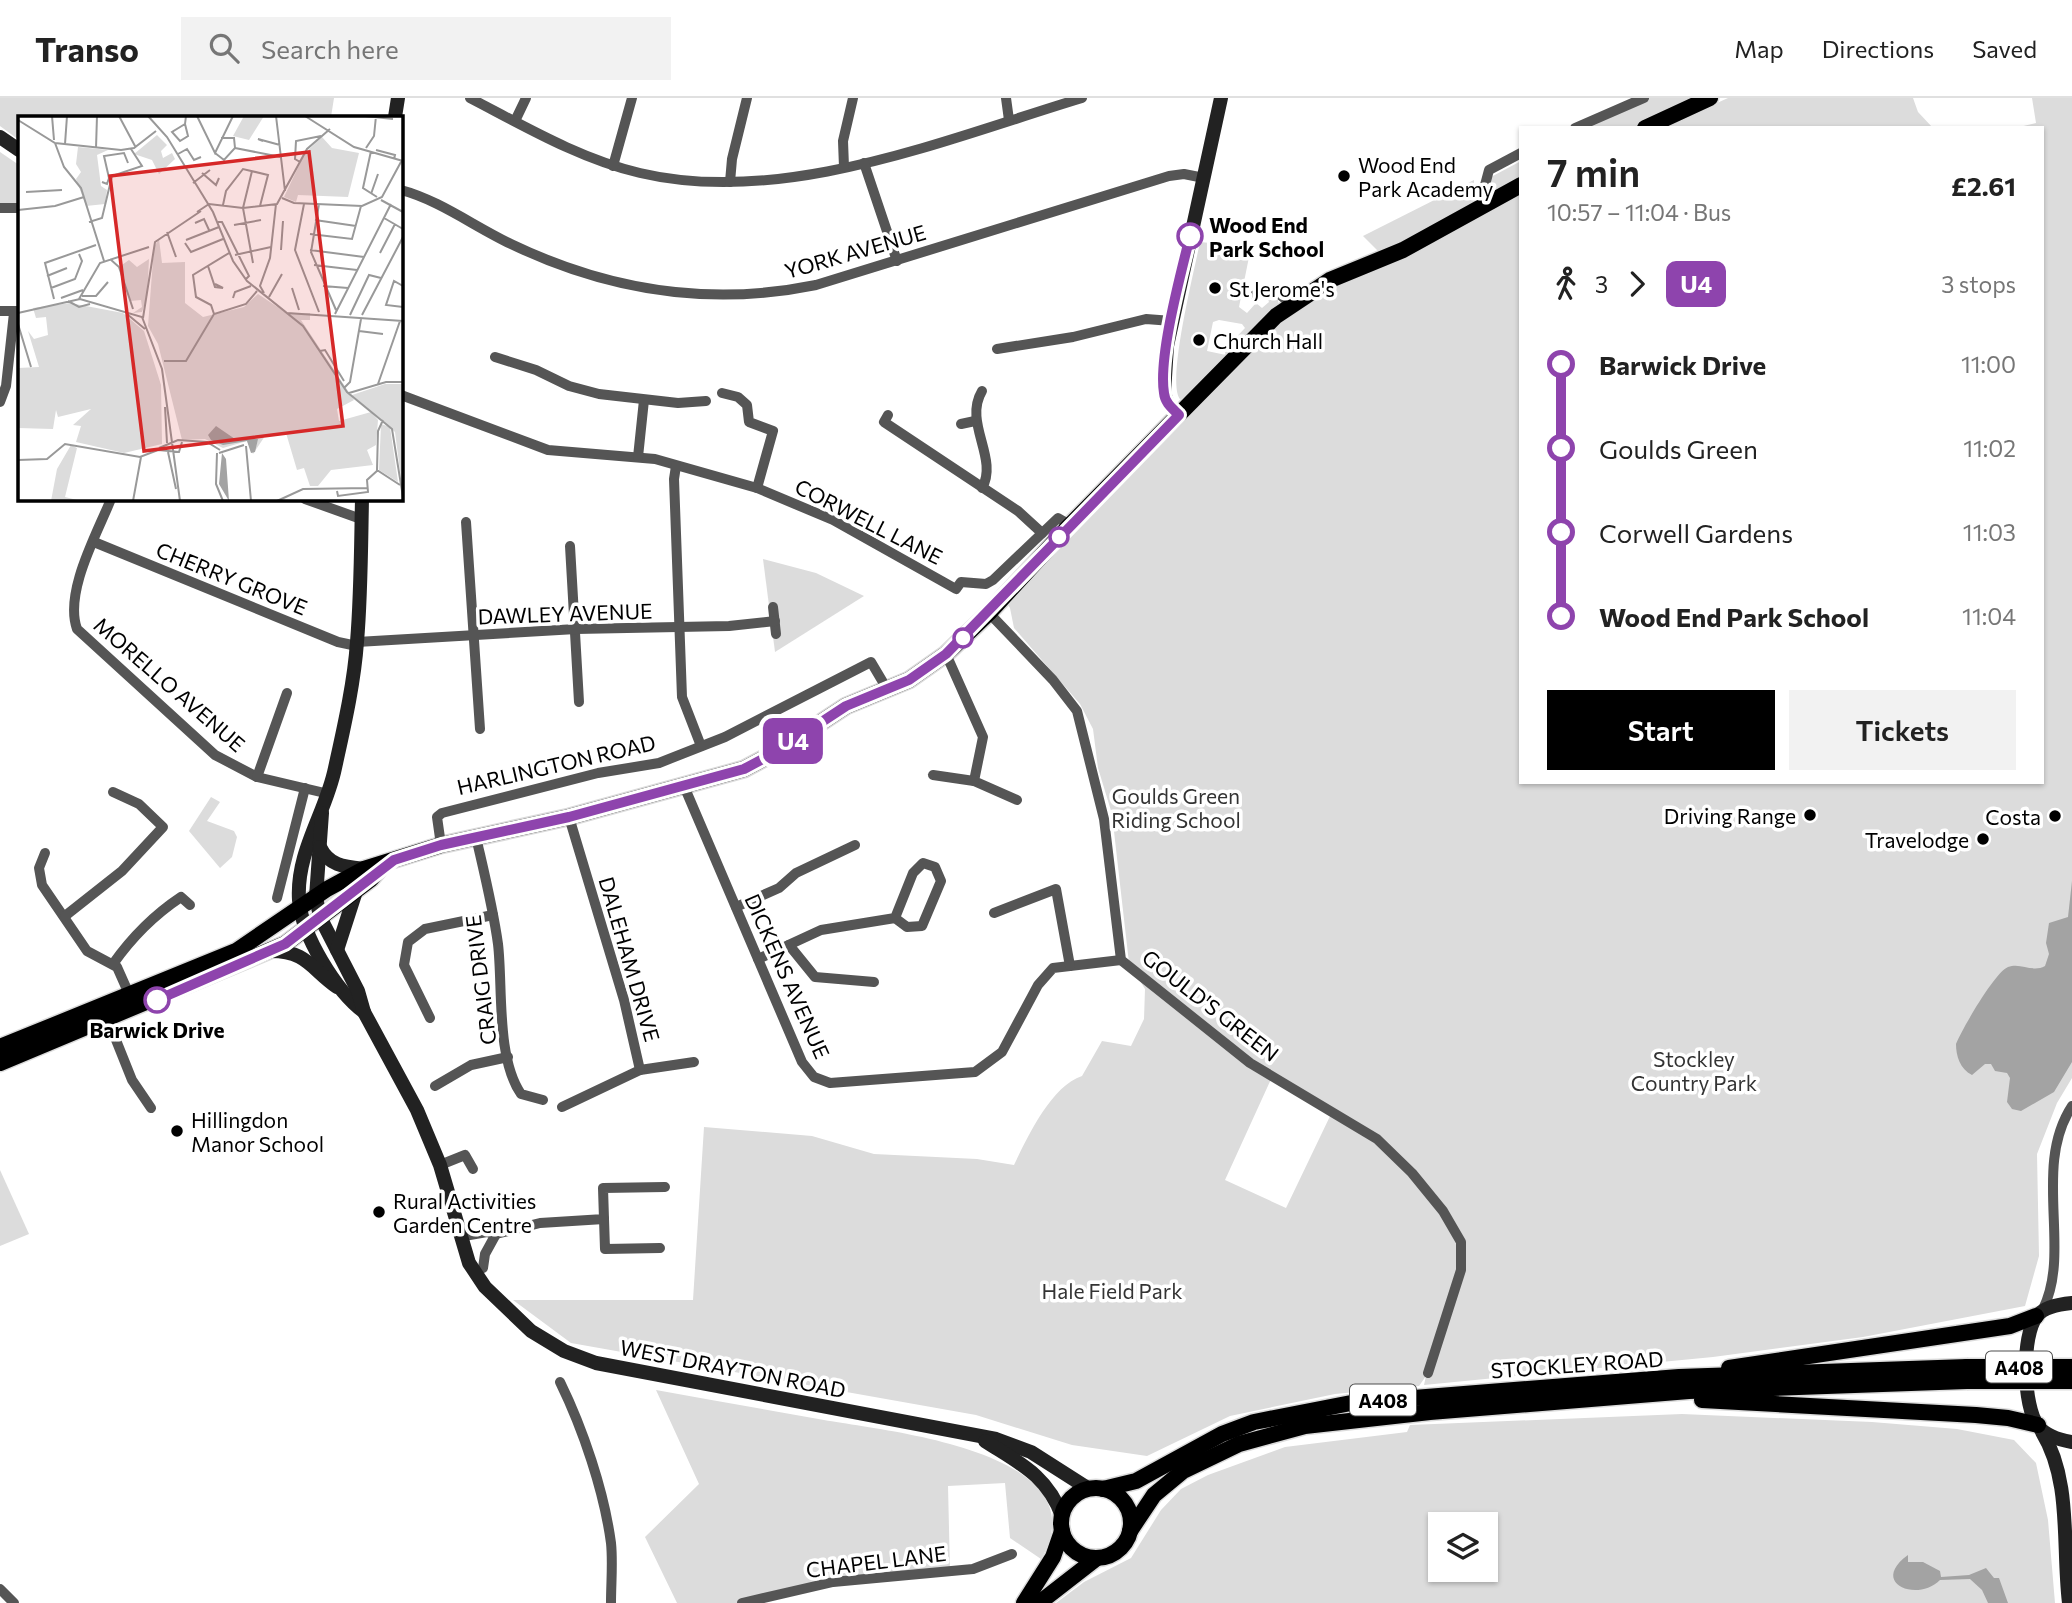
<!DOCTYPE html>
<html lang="en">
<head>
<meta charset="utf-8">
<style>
  :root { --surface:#fff; --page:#f2f2f2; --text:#222; --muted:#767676; --line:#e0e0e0; --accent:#000 }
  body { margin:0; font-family:Commissioner,sans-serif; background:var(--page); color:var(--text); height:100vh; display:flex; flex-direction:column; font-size:26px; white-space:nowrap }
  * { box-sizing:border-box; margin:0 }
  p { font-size:23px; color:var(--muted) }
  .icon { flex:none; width:38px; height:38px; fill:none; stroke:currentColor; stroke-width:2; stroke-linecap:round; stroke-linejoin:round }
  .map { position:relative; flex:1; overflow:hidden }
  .sheet { position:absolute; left:1519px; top:28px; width:525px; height:658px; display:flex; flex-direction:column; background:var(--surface); border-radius:0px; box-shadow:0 2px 5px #0004 }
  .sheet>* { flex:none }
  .badge { padding:0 14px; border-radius:10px; font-size:24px; line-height:46px }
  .tools { position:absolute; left:1428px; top:1414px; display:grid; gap:14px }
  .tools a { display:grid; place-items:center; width:70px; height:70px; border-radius:0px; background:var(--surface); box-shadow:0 2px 5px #0004; font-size:35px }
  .map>.badge { position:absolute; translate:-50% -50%; box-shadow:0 0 0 4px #fff }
  .legs { display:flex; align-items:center; gap:10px; height:77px; padding:0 28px; font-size:23px }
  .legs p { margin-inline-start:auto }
  .headline { display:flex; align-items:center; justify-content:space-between; height:119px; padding:0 28px }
  h1 { font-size:38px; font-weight:600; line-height:52px }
  .action { display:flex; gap:14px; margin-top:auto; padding:14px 28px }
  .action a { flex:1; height:80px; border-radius:0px; background:var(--accent); color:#fff; font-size:28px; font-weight:600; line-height:80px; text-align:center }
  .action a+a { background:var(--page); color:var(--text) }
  ul { padding:0 28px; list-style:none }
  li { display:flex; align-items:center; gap:24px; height:84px; font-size:26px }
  li i { display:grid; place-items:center; width:10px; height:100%; margin:0 9px; background:currentColor }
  li i::after { content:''; width:18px; height:18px; margin:-9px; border:5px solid; border-radius:50%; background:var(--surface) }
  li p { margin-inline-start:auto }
  li:first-child i { background:linear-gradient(#0000 50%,currentColor 0) }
  li:last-child i { background:linear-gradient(currentColor 50%,#0000 0) }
  header { display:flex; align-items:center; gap:42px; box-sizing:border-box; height:98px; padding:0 35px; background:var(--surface); border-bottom:2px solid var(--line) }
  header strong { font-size:33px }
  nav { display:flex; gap:38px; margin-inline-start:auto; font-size:24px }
  .search { width:490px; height:63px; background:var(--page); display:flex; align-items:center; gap:18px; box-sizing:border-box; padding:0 24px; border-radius:0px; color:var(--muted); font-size:26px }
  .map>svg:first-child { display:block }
  .green { fill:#dcdcdc; fill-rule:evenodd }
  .water { fill:#a3a3a3 }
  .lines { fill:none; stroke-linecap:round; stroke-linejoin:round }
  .primary-casing { stroke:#dbdbdb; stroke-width:19 }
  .street { stroke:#555; stroke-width:10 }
  .secondary { stroke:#222; stroke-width:14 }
  .primary { stroke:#000; stroke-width:16 }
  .primary-bridge-casing { stroke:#dbdbdb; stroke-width:19; stroke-linecap:butt }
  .primary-bridge { stroke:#000; stroke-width:16 }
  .line-1-casing { stroke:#fff; stroke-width:16 }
  .line-1 { stroke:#8e44ad; stroke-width:10 }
  .poi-dot { fill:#000; stroke:#fff; stroke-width:2.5 }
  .stop-1-dot { fill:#fff; stroke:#8e44ad; stroke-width:3.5 }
  .labels { text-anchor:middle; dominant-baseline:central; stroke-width:7; stroke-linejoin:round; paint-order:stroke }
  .shield { fill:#fff; stroke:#4c4c4c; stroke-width:2 }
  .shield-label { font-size:19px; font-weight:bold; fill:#000 }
  .poi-label { font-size:21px; fill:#000; stroke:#fff; text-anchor:start }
  .stop-label { font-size:21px; font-weight:bold; fill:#000; stroke:#fff; text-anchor:start }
  .street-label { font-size:21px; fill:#000; stroke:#fff }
  .park-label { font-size:21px; fill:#333; stroke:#fff }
  .inset-road { fill:none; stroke:#999; stroke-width:2 }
  .view { fill:#d62828; fill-opacity:0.15; stroke:#d62828; stroke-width:3.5 }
  .inset-edge { fill:none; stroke:#000; stroke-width:3.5 }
</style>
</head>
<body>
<header>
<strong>Transo</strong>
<div class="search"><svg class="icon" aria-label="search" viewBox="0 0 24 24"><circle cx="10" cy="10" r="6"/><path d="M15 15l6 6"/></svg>Search here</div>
<nav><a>Map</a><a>Directions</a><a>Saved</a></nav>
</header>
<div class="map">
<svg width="2072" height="1505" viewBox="0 0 2072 1505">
  <rect width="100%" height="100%" fill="#fff"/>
  <g class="green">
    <polygon points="0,0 334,0 331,19 19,19 19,42 0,28"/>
    <polygon points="1644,0 1710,0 1643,30 1584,30"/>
    <polygon points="1728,0 1913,0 1918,14 1933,30 1662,30"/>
    <path d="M2032,0H2072V980L2057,1005L2037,1056L2039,1158L2025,1208L1863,1239L1713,1259L1424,1287L1426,1278L1419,1288L1335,1296L1230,1318L1147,1358L1072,1347L976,1317L571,1245L513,1202H693L704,1029L812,1038L874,1056L977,1061L1014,1067C1027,1040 1051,988 1082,978L1102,943L1131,948L1144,921L1145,891L1129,865L1112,716L1098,670L1093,631L1080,606L1014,530L1010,510L1003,500L1276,218L1521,94V684H2042V30H2015L2036,25ZM1272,979L1332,1014L1286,1110L1225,1082Z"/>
    <polygon points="0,54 19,67 19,108 0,107"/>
    <polygon points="1521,63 1521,84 1495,96 1490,86 1491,79"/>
    <polygon points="1474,82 1474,109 1422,137 1379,154 1363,138"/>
    <path d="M1200,144L1251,149L1239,209L1247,215L1256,205L1262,210L1269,204L1267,199L1269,198L1278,202L1279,209L1187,300L1180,301C1166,284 1195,170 1200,144ZM1219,222L1242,226L1245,230L1224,252L1226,257L1207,253L1213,224Z"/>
    <polygon points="763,461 816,475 864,498 775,554"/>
    <polygon points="211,699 220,704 207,723 234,733 237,739 232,759 220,770 189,733"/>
    <polygon points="0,1072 29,1136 0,1148"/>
    <path d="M656,1292C712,1302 768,1312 824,1322C885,1333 1104,1353 1041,1461L1010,1440L1005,1385L948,1388L950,1473L833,1484L742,1505H677L645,1439L699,1386Z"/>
    <path d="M1682,1316L1872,1324L1957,1331L2014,1342L2036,1365L2048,1422L2055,1505H1056L1084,1484L1131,1460L1161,1412L1181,1391L1208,1377L1285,1349L1407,1334L1410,1327ZM1440,1426H1486V1472H1440Z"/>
  </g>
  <g class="water">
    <path d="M2072,783V964L2054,994L2021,1013L2012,1011L2007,1004L2010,980L2007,975L1995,973L1991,966H1985L1972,977C1960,971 1956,958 1956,946C1962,931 1995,874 2008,869C2021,864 2032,875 2045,868L2049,856L2046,845L2049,825L2068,819Z"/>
    <path d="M1908,1457V1464H1923L1940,1473L1941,1479L1969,1477L1986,1470L1994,1480H1999L2008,1505H1988L1982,1492L1970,1481L1940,1482C1917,1505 1869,1485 1908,1457Z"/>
  </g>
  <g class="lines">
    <g class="primary-casing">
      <g id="primary">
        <polyline points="1645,30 1710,0"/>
        <polyline points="0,949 236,853 327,791 364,771 441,747 569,719 744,671 776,654 846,608 909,582 946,556 989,515 1070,427 1276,218 1330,182 1403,152 1521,87"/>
        <polyline points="0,965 285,846 371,781 383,767"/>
        <polyline points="1729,1270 2010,1228 2036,1218"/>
        <polyline points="1702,1302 1976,1317 2008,1320 2038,1327"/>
        <circle cx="1096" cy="1425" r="35"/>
        <polyline points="1103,1391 1136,1383 1222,1336 1254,1324 1351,1305 1679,1279 1967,1269"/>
        <polyline points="1130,1433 1154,1397 1183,1373 1239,1346 1305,1328 1430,1314 1689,1293 1967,1283"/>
        <polyline points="1024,1505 1053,1459 1062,1433"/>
        <polyline points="1039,1505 1097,1460"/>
      </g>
    </g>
    <g class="street">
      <path d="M470,0C524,28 580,61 640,75C784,109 946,41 1082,0"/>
      <polyline points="1006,0 1009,22"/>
      <polyline points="515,23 526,0"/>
      <polyline points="1575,30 1644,0"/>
      <polyline points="864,65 897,163"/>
      <polyline points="613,68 632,0"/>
      <polyline points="844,69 843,43 853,0"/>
      <polyline points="730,84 732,61 747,0"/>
      <path d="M401,92C439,102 475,129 511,146C609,193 709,209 816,187L1169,78L1184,76L1204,80"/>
      <polyline points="1491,104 1485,87 1489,72 1521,55"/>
      <polyline points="0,110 19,110"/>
      <polyline points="1255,197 1273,191 1291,206"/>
      <polyline points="0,213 19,213"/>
      <polyline points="997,251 1073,239 1146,221 1172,223"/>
      <polyline points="495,259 536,272 569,288 599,296 678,305 706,303"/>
      <path d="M982,293C963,325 999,360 982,390"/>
      <polyline points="722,295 738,299 747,307 749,324 773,333 757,390"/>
      <polyline points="401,297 548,352 655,361 757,390 833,422 956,491 961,484 986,486 993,482 1058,420 1070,427"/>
      <polyline points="0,304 6,288 14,215"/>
      <polyline points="888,317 884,324 1018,413 1042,435"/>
      <polyline points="961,326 975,323"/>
      <polyline points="638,359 644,302"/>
      <polyline points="676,368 674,381 682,599 701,648"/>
      <path d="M111,401C97,436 64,494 77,531L215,657L257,679L329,696"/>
      <polyline points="305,401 361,421"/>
      <polyline points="466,424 480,631"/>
      <polyline points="94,444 338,544 357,548"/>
      <polyline points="570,448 579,604"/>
      <polyline points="773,509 776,536"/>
      <polyline points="989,515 1053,582 1077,613 1104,721 1121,862 1250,965 1377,1041 1412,1075 1443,1113 1461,1144 1461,1172 1428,1275"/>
      <polyline points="357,544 576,531 729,528 775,523"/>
      <polyline points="946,556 983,639 974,683 1017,702"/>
      <polyline points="933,677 974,683"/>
      <polyline points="257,679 287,595"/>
      <polyline points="684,688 802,964 814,979 830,985 975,974 1002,954 1038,887 1053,870 1121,862"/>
      <path d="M476,739C484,774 493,810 498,846C503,888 496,960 521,996L543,1002"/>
      <polyline points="441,747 437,719 442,715 598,675 659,665 725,639 871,564 887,591"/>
      <polyline points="45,755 39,770 42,787 87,853 117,869 129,896"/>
      <polyline points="277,800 305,690"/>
      <polyline points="736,809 779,790 796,775 855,747"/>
      <polyline points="994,815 1056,791 1070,868"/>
      <polyline points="65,818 122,773 163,729 139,706 113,694"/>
      <polyline points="789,847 815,879 874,884"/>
      <polyline points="758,861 821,832 895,820 907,829 922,828 941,783 935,769 923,765 913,775 895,820"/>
      <path d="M113,866C132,839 154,817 181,799L190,807"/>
      <polyline points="430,920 404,867 408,844 425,831 493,817"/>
      <polyline points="108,922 132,982 151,1010"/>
      <polyline points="640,972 694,964"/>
      <polyline points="435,988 471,967 508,959"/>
      <polyline points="562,1009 640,972 624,902 569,719"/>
      <polyline points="440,1067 465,1057 473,1071"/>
      <polyline points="604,1121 605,1151 660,1150"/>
      <polyline points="464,1138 487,1134 496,1136 540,1125 604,1121 603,1090 665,1089"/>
      <polyline points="483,1170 485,1156 496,1136"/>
      <path d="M2043,1211C2072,1153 2032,1069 2072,1008"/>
      <path d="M560,1284C583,1331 604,1393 611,1445C613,1464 611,1485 611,1505"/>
      <polyline points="0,1491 14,1505"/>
      <polyline points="742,1505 833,1484 973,1471 1012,1456"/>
    </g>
    <g class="secondary">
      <polyline points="395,19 398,0"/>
      <polyline points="0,39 19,52"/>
      <polyline points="1179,317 1168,306 1164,295 1167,248 1221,0"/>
      <path d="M362,401C361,448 361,497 357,544C354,586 344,629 335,670C326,715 296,753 299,802C302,838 336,893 364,914"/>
      <polyline points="322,715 316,799 320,819 358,893 364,914 417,1012 440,1067 469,1165 485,1189 531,1233 564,1253 596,1265 996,1341 1031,1354 1089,1391"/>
      <path d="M320,749C329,768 345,769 364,771"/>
      <polyline points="337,852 357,790"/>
      <path d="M271,853C307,853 311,871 337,889"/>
      <path d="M2072,1205C2061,1206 2044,1209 2037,1218C2021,1237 2023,1309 2038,1328C2046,1338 2060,1342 2072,1344"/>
      <path d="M2042,1334C2072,1383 2062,1447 2069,1505"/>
      <path d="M985,1343C1019,1365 1047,1377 1062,1418"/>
    </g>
    <use href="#primary" class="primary"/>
    <g class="primary-bridge-casing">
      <g id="primary-bridge">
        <polyline points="1967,1269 2072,1269"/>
        <polyline points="1967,1283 2072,1283"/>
      </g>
    </g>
    <use href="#primary-bridge" class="primary-bridge"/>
  </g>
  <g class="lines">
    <g class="line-1-casing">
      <path id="line-1" d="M157,902L285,846L394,762L441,747L569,719L744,671L776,654L846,608L909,582L946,556L1179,317C1172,310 1165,305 1164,295C1158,259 1181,175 1190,138"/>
    </g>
    <use href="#line-1" class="line-1"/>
  </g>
  <g class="poi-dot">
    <circle cx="1344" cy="78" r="7"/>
    <circle cx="1215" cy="190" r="7"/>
    <circle cx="1199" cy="242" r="7"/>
    <circle cx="1810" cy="717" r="7"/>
    <circle cx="2055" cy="718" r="7"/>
    <circle cx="1983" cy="741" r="7"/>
    <circle cx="177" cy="1033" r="7"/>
    <circle cx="379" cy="1114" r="7"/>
  </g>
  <g class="stop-1-dot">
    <circle cx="1190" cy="138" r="12"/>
    <circle cx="1059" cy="439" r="9"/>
    <circle cx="963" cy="540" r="9"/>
    <circle cx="157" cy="902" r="12"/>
  </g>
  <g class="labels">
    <g class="shield">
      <rect x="1986" y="1253.5" width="66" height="31" rx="5"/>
      <rect x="1350" y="1286.5" width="66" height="31" rx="5"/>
    </g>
    <g class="shield-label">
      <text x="2019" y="1269">A408</text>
      <text x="1383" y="1302">A408</text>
    </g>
    <g class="poi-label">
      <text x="1358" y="66">Wood End<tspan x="1358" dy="24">Park Academy</tspan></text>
      <text x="1229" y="190">St Jerome's</text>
      <text x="1213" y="242">Church Hall</text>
      <text x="1796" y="717" text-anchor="end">Driving Range</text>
      <text x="2041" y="718" text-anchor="end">Costa</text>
      <text x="1969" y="741" text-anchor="end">Travelodge</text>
      <text x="191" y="1021">Hillingdon<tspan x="191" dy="24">Manor School</tspan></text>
      <text x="393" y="1102">Rural Activities<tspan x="393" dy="24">Garden Centre</tspan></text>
    </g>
    <g class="stop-label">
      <text x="1209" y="126">Wood End<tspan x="1209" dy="24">Park School</tspan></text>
      <text x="157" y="931" text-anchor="middle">Barwick Drive</text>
    </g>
    <g class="street-label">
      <text transform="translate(855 153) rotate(-16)">YORK AVENUE</text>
      <text transform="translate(869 423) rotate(27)">CORWELL LANE</text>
      <text transform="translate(232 480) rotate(22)">CHERRY GROVE</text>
      <text transform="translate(565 515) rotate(-2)">DAWLEY AVENUE</text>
      <text transform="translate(170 586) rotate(41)">MORELLO AVENUE</text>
      <text transform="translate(556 666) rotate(-13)">HARLINGTON ROAD</text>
      <text transform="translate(630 861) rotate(74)">DALEHAM DRIVE</text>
      <text transform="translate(788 878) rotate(66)">DICKENS AVENUE</text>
      <text transform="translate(480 882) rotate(-97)">CRAIG DRIVE</text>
      <text transform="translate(1211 907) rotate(38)">GOULD'S GREEN</text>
      <text transform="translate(1577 1266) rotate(-4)">STOCKLEY ROAD</text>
      <text transform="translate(733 1270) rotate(11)">WEST DRAYTON ROAD</text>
      <text transform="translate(876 1463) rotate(-7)">CHAPEL LANE</text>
    </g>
    <g class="park-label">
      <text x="1176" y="697">Goulds Green<tspan x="1176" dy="24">Riding School</tspan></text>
      <text x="1694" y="960">Stockley<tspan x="1694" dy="24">Country Park</tspan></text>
      <text x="1112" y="1192">Hale Field Park</text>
    </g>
  </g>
  <g transform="translate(18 18)">
    <rect width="385" height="385" fill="#fff"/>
    <path d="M226,0H246L231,24L215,20ZM139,19L149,29L143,35L145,42L154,37L157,43L141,58L134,44L116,38ZM304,21L314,32L341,37L330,81L280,79L278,86L266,81L287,37ZM60,31L90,34L79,39L83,70L89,74L87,88L68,90L58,63L63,56L58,48ZM141,123L144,147L167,146V187L185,201L226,191L240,178L270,198L292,197V204H283L336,284L319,293L321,305L353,296L360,304L358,329L349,334L355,349L313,354L300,370H292L286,352L279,354L268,317L247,320L235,338L229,325L205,332L187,323L164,324L140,228L130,210L136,131ZM131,143L129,181L124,196L115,197L124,191L123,184L112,185L101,151L111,144L119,151ZM52,187L105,197L126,215L143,269L144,328L106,337L58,326L63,310L55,309L73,293L40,301L38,294L35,313L0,312V252L21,251L10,215L16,223L30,219L28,201L18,202L15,192ZM367,268H385V378L377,316L334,279ZM363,308L372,311L380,366L361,354ZM53,329L59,332L47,381L63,385H33L39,353Z" fill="#dcdcdc"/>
    <path d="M198,310L217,323H240L237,336L233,337L229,325L205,329L193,324L190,319ZM204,337L208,343L211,385L201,368Z" fill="#a3a3a3"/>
    <path class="inset-road" d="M34,0L36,24M101,0L117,30M130,0L149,21L195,96L215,145L229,165L285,210L329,276L374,313L385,381M179,0L197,37L215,0M258,0L267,75M287,0L336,31L385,45M347,0L375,3M0,4L37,27L103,34L116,32L138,15M167,8L170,20L162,25L154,16L167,8L168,0M245,25L240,23L262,29M37,27L46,51L63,72L86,145M47,28L49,0M78,32L79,0M217,32L263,41M348,32L356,20L358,0M358,34L377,39L376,43M353,35L345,72L359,81M197,37L206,44L217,32L216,22H203M160,38L169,33L176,44L183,41M282,46L277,43L278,25L303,20M184,57L198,69L201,62M84,66L89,68L91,62L86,40L106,37L110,47M175,67L192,54M8,76L44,74M353,78L360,58M264,82L276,87L344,90L364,81L384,44M363,84L385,96M286,88L277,134L301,196M301,88L293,136L318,194M205,89L208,75L225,53L250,59L242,90M225,92L235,147M225,92L234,55M0,94L37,90L66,81M179,96L191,88L225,92L259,88L289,33L312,13M366,102L385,113M297,104L338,110M71,106L84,102L94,60L124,50L113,33M200,106H204L231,160L228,163M177,107L186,103L191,114M216,109L243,104M149,116L158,141M292,118L334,123L343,90M168,124L201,111M167,127L173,136L205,123M263,134L265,105M292,134L346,141M362,137L377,108M217,139L253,131M92,143L101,151L115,193M296,149L339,154M190,150L197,171L205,172L197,168M29,160L49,152M305,170L330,172M385,170L376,165L368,189L385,191M33,172L57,163L64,145L61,138M274,172L281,194M246,177L242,170L252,142L258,88M64,180H78L90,166M251,181L264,158M43,182L65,174M215,182L217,176L233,170M36,183L27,147L78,129M61,183L82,147L131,131M50,185L61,191L72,188M0,197L62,183L124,201L144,253L162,385M269,197L385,205M109,198L127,213M196,198L193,189L178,181L175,159L211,137M317,198L373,88M332,199L351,159L363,162M344,199L385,121M125,202L137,126L183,95M0,208L13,251M341,215L365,218M302,235L307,234L326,265M146,245H168L196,198L228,188L239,175M360,268L382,205M326,272L332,266L343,203M331,277L368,266H385M147,291L149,327M365,304L360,315L359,354L382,369M228,330L233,385M141,332L160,324L189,326L202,334M150,336L158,373M199,337L198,368L205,385M201,337L226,329M0,344L29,343L47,328L122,341L140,334L161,336L164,326M319,375L320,380L350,376L349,364L360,354M115,385L123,341M259,385L285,373L350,372"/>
    <path class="view" d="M291,36L325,310L126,335L92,60Z"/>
    <rect width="385" height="385" class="inset-edge"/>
  </g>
</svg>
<div class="tools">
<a><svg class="icon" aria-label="layers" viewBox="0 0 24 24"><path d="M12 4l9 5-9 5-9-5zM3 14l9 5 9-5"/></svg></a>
</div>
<b class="badge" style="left:793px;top:643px;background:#8e44ad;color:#fff">U4</b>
<section class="sheet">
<div class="headline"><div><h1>7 min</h1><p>10:57 – 11:04 · Bus</p></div><b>£2.61</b></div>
<div class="legs"><svg class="icon" aria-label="walk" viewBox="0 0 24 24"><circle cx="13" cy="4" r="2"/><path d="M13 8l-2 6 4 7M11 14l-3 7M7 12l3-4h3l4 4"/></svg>3<svg class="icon" aria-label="forward" viewBox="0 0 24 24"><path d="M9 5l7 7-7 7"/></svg><b class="badge" style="background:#8e44ad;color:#fff">U4</b><p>3 stops</p></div>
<ul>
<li><i style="color:#8e44ad"></i><b>Barwick Drive</b><p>11:00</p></li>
<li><i style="color:#8e44ad"></i><span>Goulds Green</span><p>11:02</p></li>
<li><i style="color:#8e44ad"></i><span>Corwell Gardens</span><p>11:03</p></li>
<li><i style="color:#8e44ad"></i><b>Wood End Park School</b><p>11:04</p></li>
</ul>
<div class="action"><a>Start</a><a>Tickets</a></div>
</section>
</div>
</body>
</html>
